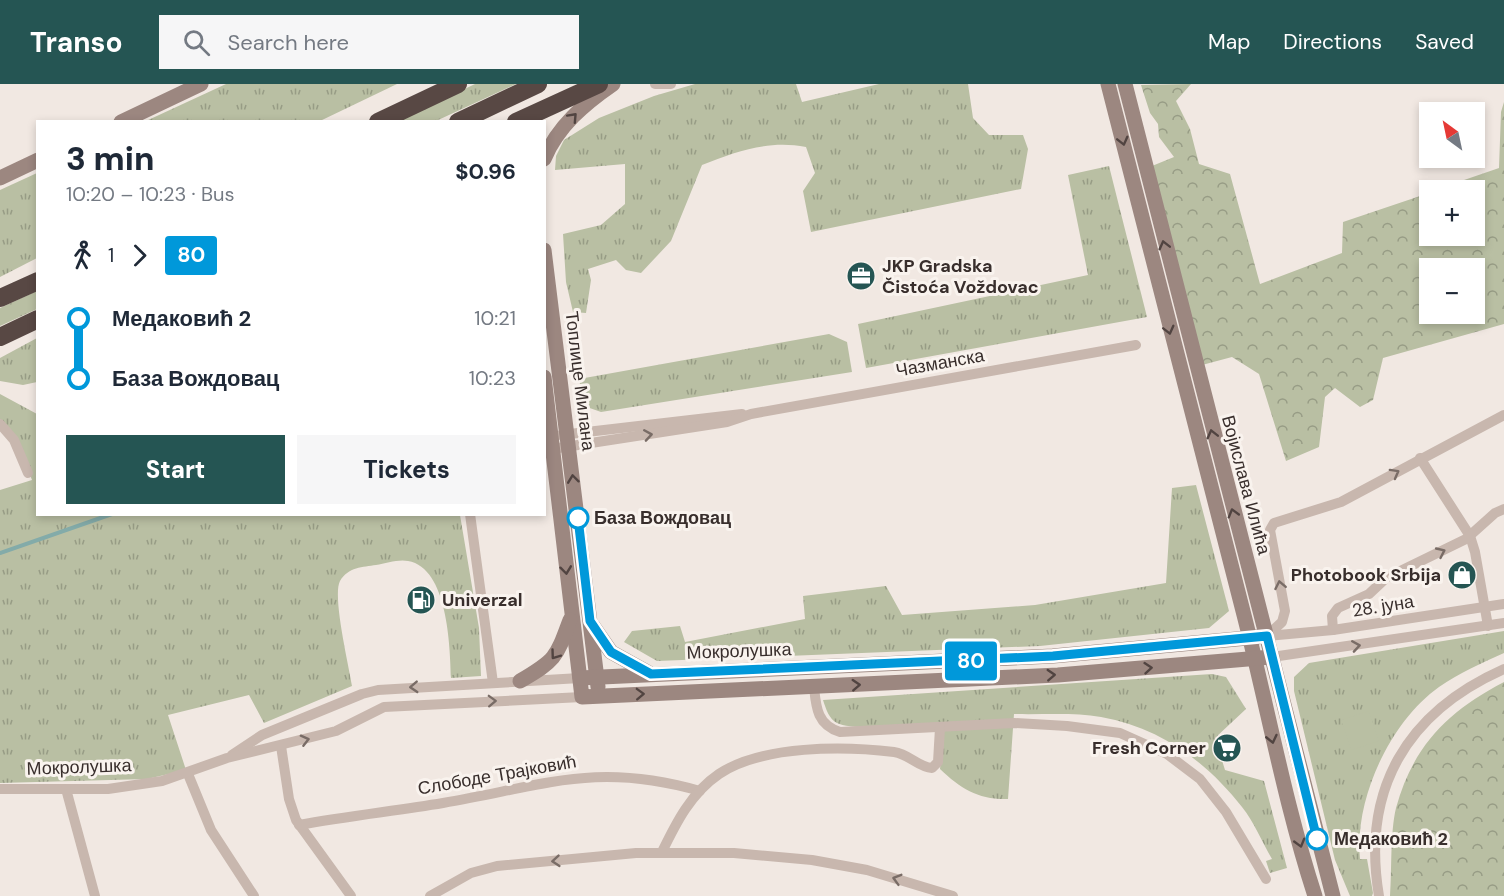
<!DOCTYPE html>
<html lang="en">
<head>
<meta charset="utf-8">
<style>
  :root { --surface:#fff; --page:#f6f6f7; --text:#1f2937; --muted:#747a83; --accent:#255553 }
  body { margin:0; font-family:"DM Sans",sans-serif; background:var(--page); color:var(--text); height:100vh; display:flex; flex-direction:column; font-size:22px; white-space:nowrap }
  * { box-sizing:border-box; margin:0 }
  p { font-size:20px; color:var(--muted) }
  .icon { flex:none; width:33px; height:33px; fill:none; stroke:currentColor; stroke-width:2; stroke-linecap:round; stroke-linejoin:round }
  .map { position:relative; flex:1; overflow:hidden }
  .sheet { position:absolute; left:36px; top:36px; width:510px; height:396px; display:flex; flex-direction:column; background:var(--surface); border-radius:0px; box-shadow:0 3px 9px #0003 }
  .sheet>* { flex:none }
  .badge { padding:0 12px; border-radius:4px; font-size:21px; line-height:39px }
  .needle { width:39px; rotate:327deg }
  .fabs { position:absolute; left:1419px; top:18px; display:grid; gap:12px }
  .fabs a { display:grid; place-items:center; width:66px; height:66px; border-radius:0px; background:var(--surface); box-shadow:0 3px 9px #0003; font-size:30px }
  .map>.badge { position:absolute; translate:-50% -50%; box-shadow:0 0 0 3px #fff }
  .legs { display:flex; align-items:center; gap:9px; height:66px; padding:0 30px; font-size:20px }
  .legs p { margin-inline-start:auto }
  .summary { display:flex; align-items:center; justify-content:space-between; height:102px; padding:0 30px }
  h1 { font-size:33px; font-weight:800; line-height:45px }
  .cta { display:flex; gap:12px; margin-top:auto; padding:12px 30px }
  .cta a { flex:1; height:69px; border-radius:0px; background:var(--accent); color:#fff; font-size:24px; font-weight:800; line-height:69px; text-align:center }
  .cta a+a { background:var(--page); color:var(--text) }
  ul { padding:0 30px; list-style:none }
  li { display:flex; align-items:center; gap:21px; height:60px; font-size:22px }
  li i { display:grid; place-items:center; width:9px; height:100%; margin:0 8px; background:currentColor }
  li i::after { content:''; width:15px; height:15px; margin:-8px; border:4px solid; border-radius:50%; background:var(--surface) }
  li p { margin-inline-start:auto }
  li:first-child i { background:linear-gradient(#0000 50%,currentColor 0) }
  li:last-child i { background:linear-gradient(currentColor 50%,#0000 0) }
  header { display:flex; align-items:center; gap:36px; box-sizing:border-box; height:84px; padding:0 30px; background:var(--accent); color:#fff }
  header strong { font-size:28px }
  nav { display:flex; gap:33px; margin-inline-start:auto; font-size:21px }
  .search { width:420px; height:54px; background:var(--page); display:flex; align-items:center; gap:15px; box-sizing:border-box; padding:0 21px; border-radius:0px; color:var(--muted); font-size:22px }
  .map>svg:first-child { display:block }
  .grass { fill:url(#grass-tufts) }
  .forest { fill:url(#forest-crowns); fill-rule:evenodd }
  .pitch { fill:#b9bfa3 }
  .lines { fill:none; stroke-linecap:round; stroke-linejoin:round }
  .stream { stroke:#83aba9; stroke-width:4 }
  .street { stroke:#c8b7ae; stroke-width:10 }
  .secondary { stroke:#9c8780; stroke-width:15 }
  .highway { stroke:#584844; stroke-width:18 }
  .oneway { stroke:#514441 }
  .oneway2 { stroke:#796c66 }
  .line-1-casing { stroke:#fff; stroke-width:14 }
  .line-1 { stroke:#0098da; stroke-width:9 }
  .stop-1-dot { fill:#fff; stroke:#0098da; stroke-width:3 }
  .labels { text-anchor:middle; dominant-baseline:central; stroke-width:6; stroke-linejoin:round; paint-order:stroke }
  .poi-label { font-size:18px; font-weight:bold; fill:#382e2c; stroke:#f9f3ee; text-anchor:start }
  .street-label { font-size:18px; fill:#382e2c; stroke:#f9f3ee }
  .stop-label { font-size:18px; font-weight:bold; fill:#382e2c; stroke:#f9f3ee; text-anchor:start }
</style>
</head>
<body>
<header>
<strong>Transo</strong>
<div class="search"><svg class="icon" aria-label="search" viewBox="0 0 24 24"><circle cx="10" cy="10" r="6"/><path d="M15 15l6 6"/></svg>Search here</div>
<nav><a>Map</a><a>Directions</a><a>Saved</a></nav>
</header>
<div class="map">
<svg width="1504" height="812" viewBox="0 0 1504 812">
  <defs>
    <pattern id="grass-tufts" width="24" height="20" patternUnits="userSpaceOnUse" patternTransform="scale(1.5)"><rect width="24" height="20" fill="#b9bfa3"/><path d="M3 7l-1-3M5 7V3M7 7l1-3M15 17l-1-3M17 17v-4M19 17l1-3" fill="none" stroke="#979c85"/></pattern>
    <pattern id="forest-crowns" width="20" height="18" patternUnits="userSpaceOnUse" patternTransform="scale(1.5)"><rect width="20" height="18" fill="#b9bfa3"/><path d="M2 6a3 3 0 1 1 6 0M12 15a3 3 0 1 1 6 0" fill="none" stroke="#979c85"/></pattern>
  </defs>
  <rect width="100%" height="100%" fill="#f1e8e2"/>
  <g class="grass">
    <polygon points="226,0 397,0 320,37 146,37"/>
    <polygon points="475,0 516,0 436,37 396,38"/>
    <path d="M695,0H796L802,18L879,0H968L973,34L989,51H1023L1028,65L1021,105L811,148L803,107L815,89L806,63C769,56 737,67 702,81L671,157L641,189L626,186L616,176L588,185L591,196L586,229L573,228L566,198L563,150L601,141L625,120V80L555,86L556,72L564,56L599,34L654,12Z"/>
    <polygon points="1109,82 1147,233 866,284 858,240 1088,191 1068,91"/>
    <polygon points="37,89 37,174 0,193 0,106"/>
    <polygon points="37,207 37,225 0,242 0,224"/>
    <polygon points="829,250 847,258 852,288 601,328 584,322 579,295"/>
    <polygon points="37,254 37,298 23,301 0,297 0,274"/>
    <path d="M0,310L37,330L38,430L460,431L479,544L481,592L451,594C450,562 448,484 408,477C399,475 386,479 376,481C363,483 348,483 340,497C332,512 349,582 352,602L264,639L249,611L168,631L186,686L147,695L0,699V406L32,396L15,352L0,335Z"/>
    <polygon points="1196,401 1229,527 1209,544 1040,562 657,577 624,558 632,547 680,542 685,558 805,535 803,512 886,502 902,531 1035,521 1166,499 1172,404"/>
    <path d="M1504,547V569C1482,579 1459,589 1439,603C1390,638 1354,715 1360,775H1367L1373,809L1372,812H1350L1335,776L1294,607V593L1309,579Z"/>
    <path d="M1212,590L1226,593L1246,625L1215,654L1225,686L1264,697L1287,784L1270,789L1266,777L1272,775C1262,758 1254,738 1242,723C1205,676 1160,644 1101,633C1073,628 1042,631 1014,630L1008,715C979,716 961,705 940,685L945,639C923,640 854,648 837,639C829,635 826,625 823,616Z"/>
  </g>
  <g class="forest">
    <path d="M1191,0L1176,17L1190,45L1199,80L1230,90L1260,200L1342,169L1343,138L1429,109L1430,152H1474V106H1435L1499,84L1501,28L1504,18V240L1383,274L1373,316L1360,323L1335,304L1325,313L1319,363L1286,377L1259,290L1232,273L1202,281L1152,82L1174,73L1159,53L1158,40L1150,29L1141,1ZM1430,184H1474V230H1430Z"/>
    <path d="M1504,598V812H1390C1392,786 1390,749 1396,724C1413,662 1448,627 1504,598Z"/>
  </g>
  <polygon class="pitch" points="1369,627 1379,657 1351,666 1341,636"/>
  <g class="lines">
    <polyline class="stream" points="0,469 112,430"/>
    <g class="street">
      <polyline points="655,0 671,0"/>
      <polyline points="0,340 14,356 28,389"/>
      <polyline points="561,351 742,330"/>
      <polyline points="552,365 727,338 751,330 1136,261"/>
      <polyline points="1420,374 1470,452 1475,468 1488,542"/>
      <polyline points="470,430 493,599"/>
      <polyline points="1333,546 1332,532 1338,524 1369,510 1386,494 1466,455 1495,429 1504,425"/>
      <polyline points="1267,552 1282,538 1285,527 1270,446 1274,439 1341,418 1504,331"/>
      <polyline points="1268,552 1333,546 1504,520"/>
      <polyline points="1272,573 1504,539"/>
      <path d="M814,603C816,623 817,641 840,648L1014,639L1067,642L1120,649L1167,670L1200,695L1226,728L1266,795"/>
      <polyline points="281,662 289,715 296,736 351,812"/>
      <polyline points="232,671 262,651 362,610 378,606 580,594"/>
      <polyline points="188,690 211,746 254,812"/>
      <polyline points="0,705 108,705 162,697 227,674 336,647 384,623 582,613"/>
      <polyline points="66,705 95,812"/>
      <path d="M299,741C347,732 395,727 443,719C544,702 595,677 700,707"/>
      <path d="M662,768C676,739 691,709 719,690C762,661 844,662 894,668C909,670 918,683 932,684L938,678L940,644"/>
      <polyline points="430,812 471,789 497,782 636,769 734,769 812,776 867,786 953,812"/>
      <path d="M1379,812C1361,705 1407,628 1504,585"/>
    </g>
    <g class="secondary">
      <path d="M1108,0C1153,177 1198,354 1244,531C1268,625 1285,720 1315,812"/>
      <polyline points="1125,0 1333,812"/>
      <polyline points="121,38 201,0"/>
      <path d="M544,75C558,42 584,20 613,0"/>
      <polyline points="0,94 38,76"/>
      <polyline points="544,166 598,603"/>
      <polyline points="544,293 582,613 1058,591 1272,573"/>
      <polyline points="593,542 611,568 649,589"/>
      <polyline points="580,594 1053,572 1258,553"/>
      <path d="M520,597C556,576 556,574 570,536"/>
    </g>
    <g class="highway">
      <polyline points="378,38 458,0"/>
      <polyline points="458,38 538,0"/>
      <polyline points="516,38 599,0"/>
      <polyline points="0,214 38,197"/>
      <polyline points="0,253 38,235"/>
    </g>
  </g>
  <defs><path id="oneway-chevron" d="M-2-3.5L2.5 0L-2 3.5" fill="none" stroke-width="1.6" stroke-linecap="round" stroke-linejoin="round" transform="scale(1.5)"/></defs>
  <g class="oneway">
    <use href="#oneway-chevron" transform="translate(573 33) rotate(-47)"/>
    <use href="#oneway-chevron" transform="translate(1123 57) rotate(76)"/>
    <use href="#oneway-chevron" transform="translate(1164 161) rotate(-104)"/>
    <use href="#oneway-chevron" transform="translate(1169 246) rotate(76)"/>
    <use href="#oneway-chevron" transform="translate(1212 350) rotate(-104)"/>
    <use href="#oneway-chevron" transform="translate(573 395) rotate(-97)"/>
    <use href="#oneway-chevron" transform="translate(1233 429) rotate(-106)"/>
    <use href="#oneway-chevron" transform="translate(566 486) rotate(83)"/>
    <use href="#oneway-chevron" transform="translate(555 571) rotate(126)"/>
    <use href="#oneway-chevron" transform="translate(1148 584) rotate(-5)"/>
    <use href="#oneway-chevron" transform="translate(1051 591) rotate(-3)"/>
    <use href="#oneway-chevron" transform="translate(856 601) rotate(-3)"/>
    <use href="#oneway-chevron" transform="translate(640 610) rotate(-2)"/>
    <use href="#oneway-chevron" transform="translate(1272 655) rotate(77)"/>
    <use href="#oneway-chevron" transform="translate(1300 759) rotate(74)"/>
  </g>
  <g class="oneway2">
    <use href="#oneway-chevron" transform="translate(648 351) rotate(-9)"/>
    <use href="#oneway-chevron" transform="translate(1395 389) rotate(-29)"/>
    <use href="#oneway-chevron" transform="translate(1441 468) rotate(-25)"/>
    <use href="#oneway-chevron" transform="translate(1280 501) rotate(-101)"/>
    <use href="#oneway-chevron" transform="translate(1356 562) rotate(-9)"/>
    <use href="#oneway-chevron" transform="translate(414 603) rotate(177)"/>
    <use href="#oneway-chevron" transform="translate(492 617) rotate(-2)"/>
    <use href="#oneway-chevron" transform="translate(305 656) rotate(-14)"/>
    <use href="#oneway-chevron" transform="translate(556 777) rotate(175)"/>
    <use href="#oneway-chevron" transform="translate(897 795) rotate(-164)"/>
  </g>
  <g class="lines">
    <g class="line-1-casing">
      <polyline id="line-1" points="578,434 590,537 611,568 651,590 1053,572 1267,552 1317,755"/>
    </g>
    <use href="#line-1" class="line-1"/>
  </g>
  <defs>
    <g id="office-disc" transform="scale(1.5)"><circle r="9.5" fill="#255553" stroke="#f9f3ee"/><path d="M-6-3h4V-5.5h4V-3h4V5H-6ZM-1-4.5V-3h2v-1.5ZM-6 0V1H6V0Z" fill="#fff"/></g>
    <g id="shop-disc" transform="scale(1.5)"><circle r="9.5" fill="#255553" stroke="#f9f3ee"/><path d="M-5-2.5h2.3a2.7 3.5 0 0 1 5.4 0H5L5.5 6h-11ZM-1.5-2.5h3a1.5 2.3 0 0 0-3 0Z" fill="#fff"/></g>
    <g id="fuel-disc" transform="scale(1.5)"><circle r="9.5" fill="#255553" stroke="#f9f3ee"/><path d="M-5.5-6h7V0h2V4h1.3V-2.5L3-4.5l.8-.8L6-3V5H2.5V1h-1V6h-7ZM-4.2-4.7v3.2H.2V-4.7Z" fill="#fff"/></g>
    <g id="supermarket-disc" transform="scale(1.5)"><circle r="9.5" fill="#255553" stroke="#f9f3ee"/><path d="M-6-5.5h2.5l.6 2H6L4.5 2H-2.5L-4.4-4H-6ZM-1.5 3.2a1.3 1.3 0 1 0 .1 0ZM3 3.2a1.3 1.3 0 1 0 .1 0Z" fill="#fff"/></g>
  </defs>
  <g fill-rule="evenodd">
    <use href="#office-disc" x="861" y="192"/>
    <use href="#shop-disc" x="1462" y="491"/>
    <use href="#fuel-disc" x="421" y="516"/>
    <use href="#supermarket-disc" x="1227" y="664"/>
  </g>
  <g class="stop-1-dot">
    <circle cx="578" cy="434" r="10"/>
    <circle cx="1317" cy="755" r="10"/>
  </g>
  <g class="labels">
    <g class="poi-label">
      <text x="882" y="182">JKP Gradska<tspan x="882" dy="21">Čistoća Voždovac</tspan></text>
      <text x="1441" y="491" text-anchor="end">Photobook Srbija</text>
      <text x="442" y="516">Univerzal</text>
      <text x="1206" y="664" text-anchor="end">Fresh Corner</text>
    </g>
    <g class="street-label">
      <text transform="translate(940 279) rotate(-10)">Чазманска</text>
      <text transform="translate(580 297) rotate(83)">Топлице Милана</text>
      <text transform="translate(1246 401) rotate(75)">Војислава Илића</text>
      <text transform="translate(1383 522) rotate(-9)">28. јуна</text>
      <text transform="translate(739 567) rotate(-2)">Мокролушка</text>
      <text transform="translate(79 683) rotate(-2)">Мокролушка</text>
      <text transform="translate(497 691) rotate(-10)">Слободе Трајковић</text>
    </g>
    <g class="stop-label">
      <text x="594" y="434">База Вождовац</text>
      <text x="1334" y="755">Медаковић 2</text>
    </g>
  </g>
</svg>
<div class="fabs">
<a><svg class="needle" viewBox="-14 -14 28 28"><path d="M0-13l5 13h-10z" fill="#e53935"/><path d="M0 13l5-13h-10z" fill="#747a83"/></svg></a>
<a>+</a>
<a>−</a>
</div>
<b class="badge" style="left:971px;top:577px;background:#0098da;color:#fff">80</b>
<section class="sheet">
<div class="summary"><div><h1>3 min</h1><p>10:20 – 10:23 · Bus</p></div><b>$0.96</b></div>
<div class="legs"><svg class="icon" aria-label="walk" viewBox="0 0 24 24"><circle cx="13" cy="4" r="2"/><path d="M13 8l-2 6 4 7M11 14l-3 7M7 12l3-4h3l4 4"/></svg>1<svg class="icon" aria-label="forward" viewBox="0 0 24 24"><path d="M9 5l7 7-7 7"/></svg><b class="badge" style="background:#0098da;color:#fff">80</b></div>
<ul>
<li><i style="color:#0098da"></i><b>Медаковић 2</b><p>10:21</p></li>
<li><i style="color:#0098da"></i><b>База Вождовац</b><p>10:23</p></li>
</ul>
<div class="cta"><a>Start</a><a>Tickets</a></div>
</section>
</div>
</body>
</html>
